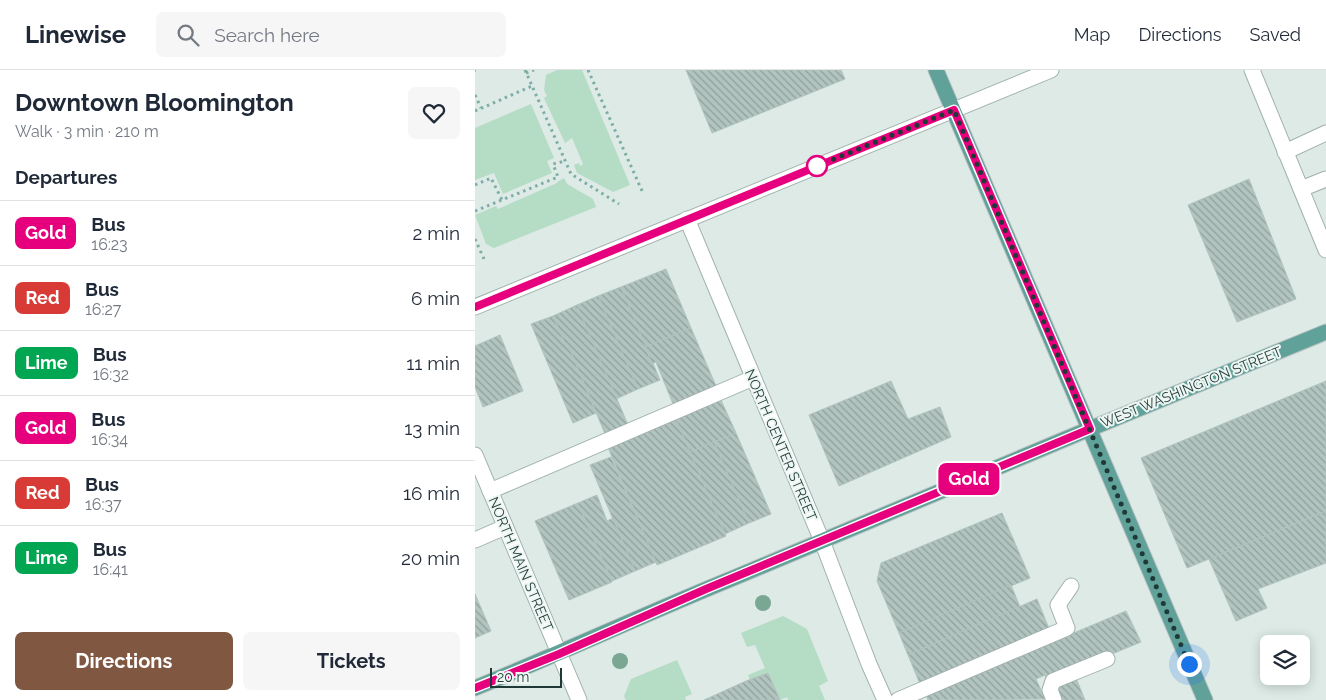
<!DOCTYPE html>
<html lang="en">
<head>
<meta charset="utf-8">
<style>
  :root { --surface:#fff; --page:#f6f6f7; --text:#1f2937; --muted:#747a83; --line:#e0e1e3; --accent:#805741 }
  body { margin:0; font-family:Raleway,sans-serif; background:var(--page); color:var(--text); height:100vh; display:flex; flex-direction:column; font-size:19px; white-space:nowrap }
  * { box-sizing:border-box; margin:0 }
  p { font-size:16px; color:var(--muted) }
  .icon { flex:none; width:28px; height:28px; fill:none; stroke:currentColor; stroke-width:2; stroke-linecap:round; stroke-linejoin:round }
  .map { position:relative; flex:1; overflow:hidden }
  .drawer { display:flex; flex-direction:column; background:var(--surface); width:475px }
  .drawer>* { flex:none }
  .badge { padding:0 10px; border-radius:8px; font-size:18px; line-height:32px }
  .tools { position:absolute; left:785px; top:565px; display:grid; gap:10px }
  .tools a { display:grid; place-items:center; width:50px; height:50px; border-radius:8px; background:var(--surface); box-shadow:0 2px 12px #0003; font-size:25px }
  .scale { position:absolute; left:15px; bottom:12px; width:72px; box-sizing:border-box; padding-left:5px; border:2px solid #1e3936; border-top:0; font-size:14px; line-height:18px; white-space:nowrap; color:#1e3936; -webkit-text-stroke:4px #edf6f3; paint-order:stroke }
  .you { position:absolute; width:25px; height:25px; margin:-12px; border:4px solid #fff; border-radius:50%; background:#1a73e8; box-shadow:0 0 0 8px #1a73e833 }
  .map>.badge { position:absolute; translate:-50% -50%; box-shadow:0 0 0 2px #fff }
  h2 { padding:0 15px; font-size:19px; line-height:45px }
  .round { display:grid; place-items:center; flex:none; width:52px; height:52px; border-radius:8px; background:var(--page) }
  .summary { display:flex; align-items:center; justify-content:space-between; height:85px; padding:0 15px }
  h1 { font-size:24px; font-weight:700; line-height:38px }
  .cta { display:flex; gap:10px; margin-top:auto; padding:10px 15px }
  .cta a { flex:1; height:58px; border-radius:8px; background:var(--accent); color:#fff; font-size:20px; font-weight:700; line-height:58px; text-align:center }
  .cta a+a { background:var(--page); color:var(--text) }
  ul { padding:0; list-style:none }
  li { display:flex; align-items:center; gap:15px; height:65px; padding:0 15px; border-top:1px solid var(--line) }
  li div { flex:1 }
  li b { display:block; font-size:19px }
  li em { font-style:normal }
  li .badge { min-width:55px; font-weight:700; text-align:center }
  header { display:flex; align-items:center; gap:30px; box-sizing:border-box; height:70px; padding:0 25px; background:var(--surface); border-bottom:1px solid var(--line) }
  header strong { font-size:24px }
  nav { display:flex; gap:28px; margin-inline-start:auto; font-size:18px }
  .search { width:350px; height:45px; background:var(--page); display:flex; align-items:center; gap:12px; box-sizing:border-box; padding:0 18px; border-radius:8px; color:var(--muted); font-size:19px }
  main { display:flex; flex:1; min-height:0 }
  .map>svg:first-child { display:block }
  .grass { fill:#b5dcc5 }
  .building { fill:url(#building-back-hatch); stroke:#b0c3be }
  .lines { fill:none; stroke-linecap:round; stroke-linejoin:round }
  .minor-casing { stroke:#a0b1ae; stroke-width:17 }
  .major-casing { stroke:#bcc4c3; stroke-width:17 }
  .path { stroke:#7caea6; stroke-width:3; stroke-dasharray:2.5 4; stroke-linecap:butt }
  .minor { stroke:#fff; stroke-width:15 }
  .major { stroke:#60a19a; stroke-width:15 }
  .tree { fill:#79a793 }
  .line-casing { stroke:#fff; stroke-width:11 }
  .line { stroke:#e6007e; stroke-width:8 }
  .walk { stroke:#1e3936; stroke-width:5; stroke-dasharray:0 9 }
  .stop-dot { fill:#fff; stroke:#e6007e; stroke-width:2.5 }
  .labels { text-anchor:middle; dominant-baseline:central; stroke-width:4; stroke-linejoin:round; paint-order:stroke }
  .street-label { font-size:14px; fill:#1e3936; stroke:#edf6f3 }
</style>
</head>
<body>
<header>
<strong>Linewise</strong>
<div class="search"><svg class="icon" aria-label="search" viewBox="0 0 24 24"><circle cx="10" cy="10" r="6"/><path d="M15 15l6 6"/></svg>Search here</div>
<nav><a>Map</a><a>Directions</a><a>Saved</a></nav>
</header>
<main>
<section class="drawer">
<div class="summary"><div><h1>Downtown Bloomington</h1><p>Walk · 3 min · 210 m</p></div><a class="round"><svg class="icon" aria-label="heart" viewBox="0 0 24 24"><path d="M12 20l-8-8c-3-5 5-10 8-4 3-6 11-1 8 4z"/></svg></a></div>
<h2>Departures</h2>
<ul>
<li><span class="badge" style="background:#e6007e;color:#fff">Gold</span><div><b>Bus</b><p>16:23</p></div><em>2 min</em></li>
<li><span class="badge" style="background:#d83b35;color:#fff">Red</span><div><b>Bus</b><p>16:27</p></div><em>6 min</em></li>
<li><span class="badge" style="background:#00a651;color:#fff">Lime</span><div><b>Bus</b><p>16:32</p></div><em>11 min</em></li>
<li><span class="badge" style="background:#e6007e;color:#fff">Gold</span><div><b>Bus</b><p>16:34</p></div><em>13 min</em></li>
<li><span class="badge" style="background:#d83b35;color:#fff">Red</span><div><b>Bus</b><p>16:37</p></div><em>16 min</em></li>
<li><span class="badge" style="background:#00a651;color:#fff">Lime</span><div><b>Bus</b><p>16:41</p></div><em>20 min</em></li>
</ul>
<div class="cta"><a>Directions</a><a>Tickets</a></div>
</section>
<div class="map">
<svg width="851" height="630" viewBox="0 0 851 630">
  <defs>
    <pattern id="building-back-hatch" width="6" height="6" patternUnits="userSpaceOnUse" patternTransform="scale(1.25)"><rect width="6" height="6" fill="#b2c4bf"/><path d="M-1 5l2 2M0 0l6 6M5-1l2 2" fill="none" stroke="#90a09c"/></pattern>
  </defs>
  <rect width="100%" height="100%" fill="#ddeae6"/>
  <g class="grass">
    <polygon points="82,0 107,0 155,115 138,122 102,103 99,95 104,93 105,96 108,94 97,68 90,73 69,28 72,26 69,20 71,5"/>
    <polygon points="56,34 79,88 72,91 77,103 28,124 19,103 0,110 0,58"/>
    <polygon points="89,108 92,114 118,129 121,137 19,178 11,174 0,145 21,136 23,139 82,113 82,112"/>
    <polygon points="308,546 332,559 353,611 344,616 350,630 313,630 312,627 305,630 293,603 275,610 273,605 290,598 280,575 272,577 266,563"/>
    <polygon points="202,590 217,624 210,627 211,630 151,630 149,626 156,609"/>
  </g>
  <g class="building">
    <polygon points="211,0 366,0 370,9 237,63"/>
    <polygon points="774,109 821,229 762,252 713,135"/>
    <polygon points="191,199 216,258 170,277 146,217"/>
    <polygon points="146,217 185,310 163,319 123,226"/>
    <polygon points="123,226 163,319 141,329 102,235"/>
    <polygon points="102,235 153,355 130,364 94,277 92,278 78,246"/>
    <polygon points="78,246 92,278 94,277 121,343 98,353 56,254"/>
    <polygon points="216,258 241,316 198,334 181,292 177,294 170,277"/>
    <polygon points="25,265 48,321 8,337 0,317 0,276"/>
    <polygon points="416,311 433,349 465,337 476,367 364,416 334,345"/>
    <polygon points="851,311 851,441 712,498 666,388"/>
    <polygon points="245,328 261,363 215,382 200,347"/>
    <polygon points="200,347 251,466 182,495 132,375"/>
    <polygon points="261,363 296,444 274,453 239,372"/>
    <polygon points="239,372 274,453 250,464 215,382"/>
    <polygon points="136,387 181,492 160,501 115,395"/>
    <polygon points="122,425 132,451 138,448 160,501 137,511 103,433"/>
    <polygon points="103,433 137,512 94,530 60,451"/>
    <polygon points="851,441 851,493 783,519 792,538 761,551 734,489"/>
    <polygon points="527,443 555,508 424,563 402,511 406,493"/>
    <polygon points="536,515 545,537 433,585 424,563"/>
    <polygon points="0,524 16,561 0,568"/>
    <polygon points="562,529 575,561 445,614 433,585"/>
    <polygon points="651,541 666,572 572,611 570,605 561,609 570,629 453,630 451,625"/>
    <polygon points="293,603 305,630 229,630 271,611"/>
    <polygon points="601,608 610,630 583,630 580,623 584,615"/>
  </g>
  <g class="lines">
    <g class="minor-casing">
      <g id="minor">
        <polyline points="777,0 851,180"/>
        <polyline points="810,82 851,63"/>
        <polyline points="826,119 851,109"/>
        <polyline points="212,149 347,471 394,594 410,630"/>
        <polyline points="0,237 576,0"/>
        <polyline points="0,385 104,630"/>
        <polyline points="15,421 278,308"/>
        <polyline points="0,470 30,457"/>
        <polyline points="423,630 592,558 583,535 596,516"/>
        <polyline points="579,630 575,620 578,611 632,589"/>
      </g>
    </g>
    <g class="major-casing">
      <g id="major">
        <polyline points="461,0 730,630"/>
        <path d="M0,618C86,583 170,544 256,509C454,425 652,343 851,262"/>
      </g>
    </g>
    <g class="path">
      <polyline points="0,0 1,0"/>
      <polyline points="50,0 96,104 144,134"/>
      <polyline points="113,0 168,123"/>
      <polyline points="51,3 59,0"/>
      <polyline points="0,25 6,38"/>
      <polyline points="0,41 57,16"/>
      <polyline points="0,115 16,108 27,130"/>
      <polyline points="0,141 83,107 78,94 90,91"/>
      <polyline points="0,169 9,189"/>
    </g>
    <use href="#minor" class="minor"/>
    <use href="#major" class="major"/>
  </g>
  <g class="tree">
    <circle cx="288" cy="533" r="8"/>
    <circle cx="145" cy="591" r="8"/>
  </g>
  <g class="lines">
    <g class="line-casing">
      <polyline id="line" points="0,237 479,40 615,359 231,519 84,584 0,618"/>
    </g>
    <use href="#line" class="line"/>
    <polyline class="walk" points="342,96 479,40 714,594"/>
  </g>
  <circle class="stop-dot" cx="342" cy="96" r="10"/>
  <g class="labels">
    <g class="street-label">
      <text transform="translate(716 317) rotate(-22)">WEST WASHINGTON STREET</text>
      <text transform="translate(306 375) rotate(67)">NORTH CENTER STREET</text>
      <text transform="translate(46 494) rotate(67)">NORTH MAIN STREET</text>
    </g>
  </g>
</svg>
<div class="tools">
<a><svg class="icon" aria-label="layers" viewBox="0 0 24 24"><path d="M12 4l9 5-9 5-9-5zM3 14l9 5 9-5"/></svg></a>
</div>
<div class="scale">20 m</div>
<div class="you" style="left:714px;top:594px"></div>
<b class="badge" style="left:494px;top:409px;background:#e6007e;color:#fff">Gold</b>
</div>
</main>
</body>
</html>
